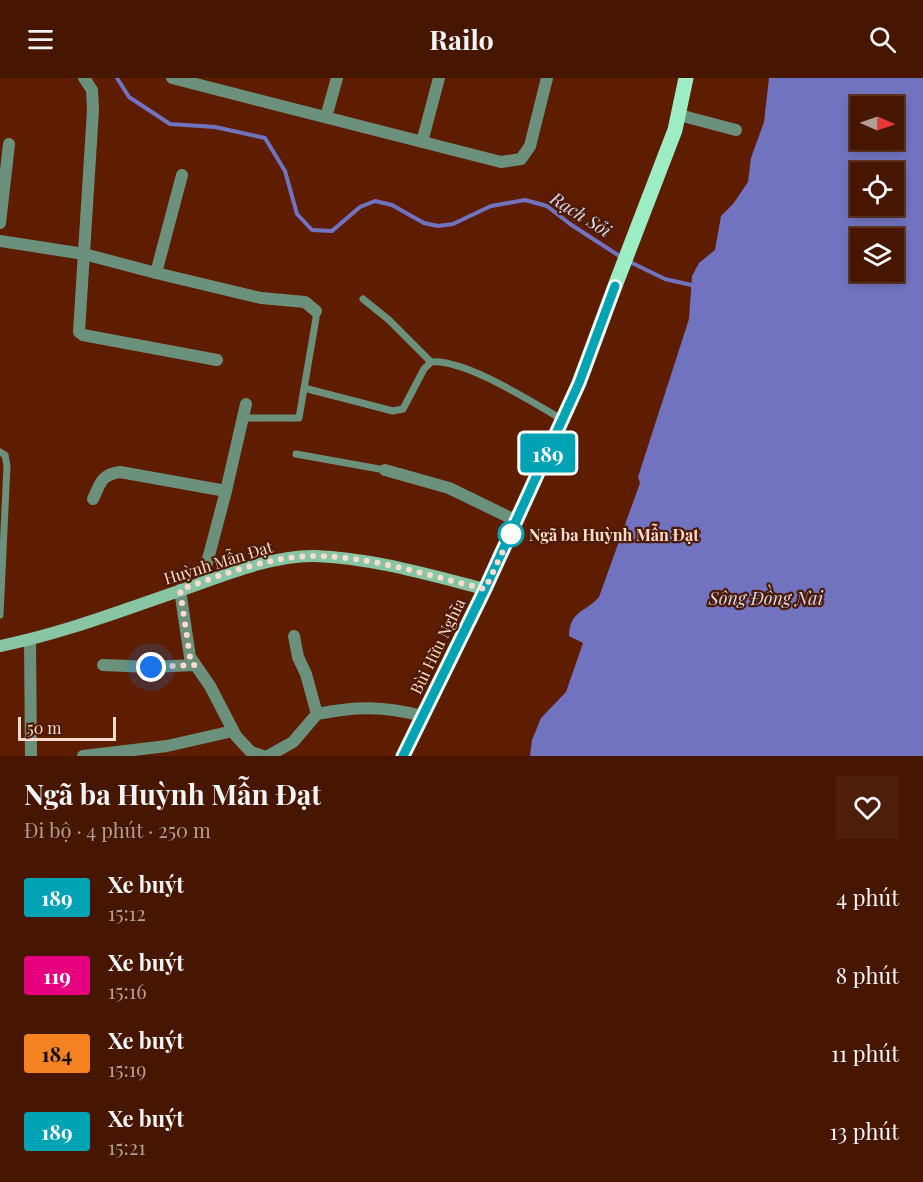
<!DOCTYPE html>
<html lang="vi">
<head>
<meta charset="utf-8">
<style>
  :root { --surface:#461600; --page:#4d1f0a; --text:#f1f3f6; --muted:#b09f99; --line:#5e3522 }
  body { margin:0; font-family:"Playfair Display",serif; background:var(--page); color:var(--text); height:100vh; display:flex; flex-direction:column; font-size:22px; white-space:nowrap }
  * { box-sizing:border-box; margin:0 }
  p { font-size:20px; color:var(--muted) }
  .icon { flex:none; width:33px; height:33px; fill:none; stroke:currentColor; stroke-width:2; stroke-linecap:round; stroke-linejoin:round }
  .map { position:relative; height:678px; overflow:hidden }
  .drawer { display:flex; flex-direction:column; background:var(--surface); flex:1 }
  .drawer>* { flex:none }
  .badge { padding:0 12px; border-radius:4px; font-size:21px; line-height:39px }
  .needle { width:39px; rotate:92deg }
  .buttons { position:absolute; left:850px; top:18px; display:grid; gap:12px }
  .buttons a { display:grid; place-items:center; width:54px; height:54px; border-radius:0px; background:var(--surface); box-shadow:0 3px 9px #0003,0 0 0 2px var(--line); font-size:30px }
  .scale { position:absolute; left:18px; bottom:15px; width:98px; box-sizing:border-box; padding-left:6px; border:3px solid #fcdbcf; border-top:0; font-size:16px; line-height:21px; white-space:nowrap; color:#fcdbcf; -webkit-text-stroke:4px #4c1a05; paint-order:stroke }
  .you { position:absolute; width:30px; height:30px; margin:-15px; border:4px solid #fff; border-radius:50%; background:#1a73e8; box-shadow:0 0 0 9px #1a73e833 }
  .map>.badge { position:absolute; translate:-50% -50%; box-shadow:0 0 0 3px #fff }
  .round { display:grid; place-items:center; flex:none; width:63px; height:63px; border-radius:0px; background:var(--page) }
  .overview { display:flex; align-items:center; justify-content:space-between; height:102px; padding:0 24px }
  h1 { font-size:28px; font-weight:700; line-height:45px }
  ul { padding:0; list-style:none }
  li { display:flex; align-items:center; gap:18px; height:78px; padding:0 24px }
  li div { flex:1 }
  li b { display:block; font-size:22px }
  li em { font-style:normal }
  li .badge { min-width:66px; font-weight:700; text-align:center }
  header { display:flex; justify-content:space-between; align-items:center; height:78px; padding:0 24px; background:var(--surface); font-size:27px; font-weight:700 }
  .map>svg:first-child { display:block }
  .water { fill:#7173c0; fill-rule:evenodd }
  .lines { fill:none; stroke-linecap:round; stroke-linejoin:round }
  .stream { stroke:#7173c0; stroke-width:4 }
  .lane { stroke:#6b917d; stroke-width:7 }
  .street { stroke:#6b917d; stroke-width:12 }
  .secondary { stroke:#87c5a4; stroke-width:12 }
  .primary { stroke:#9cedc3; stroke-width:15 }
  .line-casing { stroke:#fff; stroke-width:14 }
  .line { stroke:#00a3b4; stroke-width:9 }
  .walk { stroke:#fcdbcf; stroke-width:6; stroke-dasharray:0 10.8 }
  .stop-dot { fill:#fff; stroke:#00a3b4; stroke-width:3 }
  .labels { text-anchor:middle; dominant-baseline:central; stroke-width:4.5; stroke-linejoin:round; paint-order:stroke }
  .stop-label { font-size:16px; font-weight:bold; fill:#fcdbcf; stroke:#4c1a05; text-anchor:start }
  .street-label { font-size:16px; fill:#fcdbcf; stroke:#4c1a05 }
  .water-label { font-size:18px; font-style:italic; fill:#d7d9ef; stroke:#4c1a05 }
</style>
</head>
<body>
<header><svg class="icon" aria-label="menu" viewBox="0 0 24 24"><path d="M4 6h16M4 12h16M4 18h16"/></svg>Railo<svg class="icon" aria-label="search" viewBox="0 0 24 24"><circle cx="10" cy="10" r="6"/><path d="M15 15l6 6"/></svg></header>
<div class="map">
<svg width="923" height="678" viewBox="0 0 923 678">
  <rect width="100%" height="100%" fill="#5e1d00"/>
  <path class="water" d="M769,0H923V678H530L532,662L541,640L566,614L583,565L569,558C570,532 585,535 599,519L640,405L638,399L689,241L692,198L699,185L715,172L721,138L733,126L748,104L751,80L764,44ZM861,28H894V62H861ZM861,94H894V128H861ZM861,160H894V194H861Z"/>
  <g class="lines">
    <g class="stream">
      <polyline points="117,0 129,19 170,46 215,49 265,60 285,93 297,136 312,152 332,153 360,129 375,123 392,127 424,145 438,148 453,146 491,128 525,122 547,128 570,146 621,179"/>
      <polyline points="630,184 665,201 696,208"/>
    </g>
    <g class="lane">
      <polyline points="363,221 389,242 431,284"/>
      <path d="M304,310L393,333L403,331L424,291L431,284C465,281 532,324 563,342"/>
      <polyline points="243,340 299,340 316,240 316,233"/>
      <polyline points="0,374 5,377 7,388 0,537"/>
      <polyline points="296,376 385,392"/>
    </g>
    <g class="street">
      <polyline points="84,0 92,12 93,32 79,254 83,257 217,282"/>
      <polyline points="172,0 501,84 521,81 530,68 547,0"/>
      <polyline points="679,37 736,52"/>
      <polyline points="326,39 337,0"/>
      <polyline points="422,64 439,0"/>
      <polyline points="0,145 9,66"/>
      <polyline points="0,163 84,176 156,195 261,220 305,224 316,233"/>
      <polyline points="156,195 182,97"/>
      <polyline points="385,392 449,410 517,443"/>
      <path d="M93,421C101,404 101,397 120,394L226,413"/>
      <polyline points="202,504 226,413 246,326"/>
      <polyline points="180,512 190,579 210,608 236,658 251,674 263,678"/>
      <polyline points="294,558 298,579 306,596 317,636"/>
      <polyline points="30,562 31,678"/>
      <polyline points="103,587 151,589 195,587"/>
      <polyline points="83,678 167,668 233,653"/>
      <path d="M268,678L293,664L317,636C357,628 383,628 423,638"/>
    </g>
    <path class="secondary" d="M0,568C61,556 120,533 179,513C220,499 271,477 315,478C372,480 429,497 485,511"/>
    <polyline class="primary" points="403,678 485,511 579,305 615,208 675,52 686,0"/>
  </g>
  <g class="lines">
    <g class="line-casing">
      <polyline id="line" points="403,678 485,511 579,305 615,208"/>
    </g>
    <use href="#line" class="line"/>
    <path class="walk" d="M151,589L195,587L190,579L180,512C220,497 271,478 313,478C371,478 429,498 485,511L511,456"/>
  </g>
  <circle class="stop-dot" cx="511" cy="456" r="12"/>
  <g class="labels">
    <g class="stop-label">
      <text x="529" y="456">Ngã ba Huỳnh Mẫn Đạt</text>
    </g>
    <g class="street-label">
      <text transform="translate(218 484) rotate(-17)">Huỳnh Mẫn Đạt</text>
      <text transform="translate(437 568) rotate(-64)">Bùi Hữu Nghĩa</text>
    </g>
    <g class="water-label">
      <text transform="translate(581 136) rotate(32)">Rạch Sỏi</text>
      <text x="766" y="520">Sông Đồng Nai</text>
    </g>
  </g>
</svg>
<div class="buttons">
<a><svg class="needle" viewBox="-14 -14 28 28"><path d="M0-13l5 13h-10z" fill="#e53935"/><path d="M0 13l5-13h-10z" fill="#b09f99"/></svg></a>
<a><svg class="icon" aria-label="locate" viewBox="0 0 24 24"><circle cx="12" cy="12" r="6"/><path d="M12 2v4M12 18v4M2 12h4M18 12h4"/></svg></a>
<a><svg class="icon" aria-label="layers" viewBox="0 0 24 24"><path d="M12 4l9 5-9 5-9-5zM3 14l9 5 9-5"/></svg></a>
</div>
<div class="scale">50 m</div>
<div class="you" style="left:151px;top:589px"></div>
<b class="badge" style="left:548px;top:375px;background:#00a3b4;color:#fff">189</b>
</div>
<section class="drawer">
<div class="overview"><div><h1>Ngã ba Huỳnh Mẫn Đạt</h1><p>Đi bộ · 4 phút · 250 m</p></div><a class="round"><svg class="icon" aria-label="heart" viewBox="0 0 24 24"><path d="M12 20l-8-8c-3-5 5-10 8-4 3-6 11-1 8 4z"/></svg></a></div>
<ul>
<li><span class="badge" style="background:#00a3b4;color:#fff">189</span><div><b>Xe buýt</b><p>15:12</p></div><em>4 phút</em></li>
<li><span class="badge" style="background:#e6007e;color:#fff">119</span><div><b>Xe buýt</b><p>15:16</p></div><em>8 phút</em></li>
<li><span class="badge" style="background:#f58220;color:#111">184</span><div><b>Xe buýt</b><p>15:19</p></div><em>11 phút</em></li>
<li><span class="badge" style="background:#00a3b4;color:#fff">189</span><div><b>Xe buýt</b><p>15:21</p></div><em>13 phút</em></li>
</ul>
</section>
</body>
</html>
